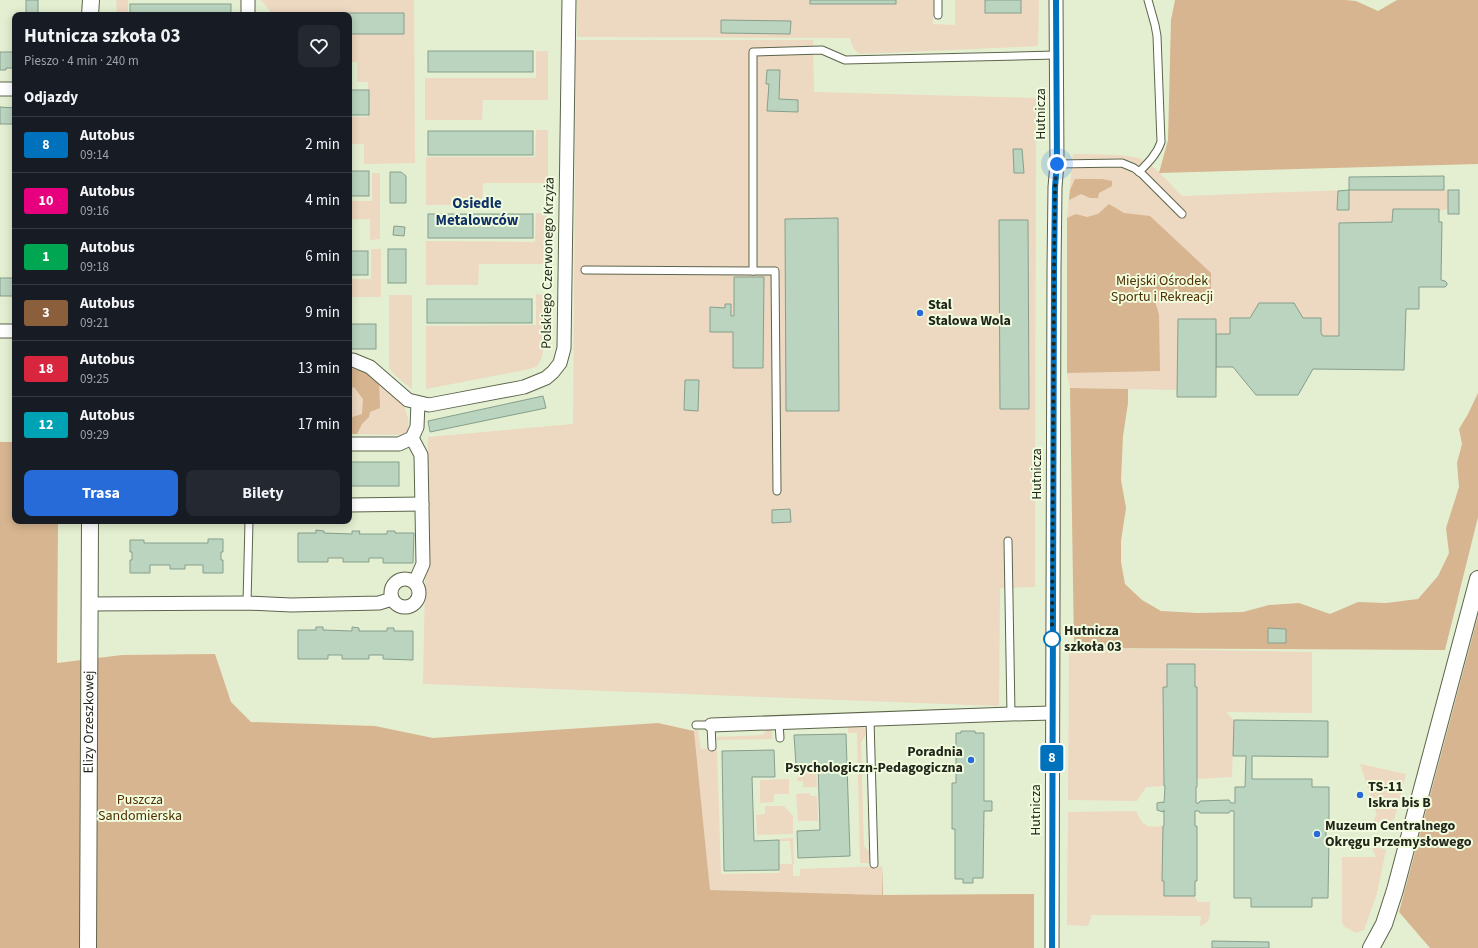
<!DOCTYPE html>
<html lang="pl">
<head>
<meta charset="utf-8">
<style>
  :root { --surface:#171b24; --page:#242831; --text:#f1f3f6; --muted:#9ea1a6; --line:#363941; --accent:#266bd7 }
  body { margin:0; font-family:"Source Sans 3",sans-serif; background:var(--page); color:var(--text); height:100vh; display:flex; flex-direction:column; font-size:15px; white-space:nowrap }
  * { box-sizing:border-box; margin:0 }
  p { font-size:13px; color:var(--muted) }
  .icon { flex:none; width:22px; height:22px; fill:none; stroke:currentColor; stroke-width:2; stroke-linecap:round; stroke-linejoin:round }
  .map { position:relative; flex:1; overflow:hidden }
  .panel { position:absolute; left:12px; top:12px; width:340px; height:512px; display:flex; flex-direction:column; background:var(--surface); border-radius:8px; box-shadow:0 2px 10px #0003 }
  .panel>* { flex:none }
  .badge { padding:0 8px; border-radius:3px; font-size:14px; line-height:26px }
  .you { position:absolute; width:20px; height:20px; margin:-10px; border:3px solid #fff; border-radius:50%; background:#1a73e8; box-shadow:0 0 0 6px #1a73e833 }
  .map>.badge { position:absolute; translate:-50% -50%; box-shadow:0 0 0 2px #fff }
  h2 { padding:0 12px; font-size:15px; line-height:36px }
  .round { display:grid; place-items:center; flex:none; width:42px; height:42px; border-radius:8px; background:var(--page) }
  .overview { display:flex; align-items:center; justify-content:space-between; height:68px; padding:0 12px }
  h1 { font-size:19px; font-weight:700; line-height:30px }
  .action { display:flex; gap:8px; margin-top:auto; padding:8px 12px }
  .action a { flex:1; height:46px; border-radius:8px; background:var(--accent); color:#fff; font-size:16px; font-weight:700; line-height:46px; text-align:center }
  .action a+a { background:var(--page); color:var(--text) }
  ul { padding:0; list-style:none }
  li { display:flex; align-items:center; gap:12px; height:56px; padding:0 12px; border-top:1px solid var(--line) }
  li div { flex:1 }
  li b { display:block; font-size:15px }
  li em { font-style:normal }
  li .badge { min-width:44px; font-weight:700; text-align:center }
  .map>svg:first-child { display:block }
  .green { fill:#edd8c1 }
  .forest { fill:#d7b590 }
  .building { fill:#bad4bf; stroke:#869f8b }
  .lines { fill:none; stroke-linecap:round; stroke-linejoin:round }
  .service-casing { stroke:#5c654b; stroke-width:9 }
  .minor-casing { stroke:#5c654b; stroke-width:15 }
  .tertiary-casing { stroke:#5c654b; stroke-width:18 }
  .service { stroke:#fff; stroke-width:7 }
  .minor { stroke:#fff; stroke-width:13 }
  .tertiary { stroke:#fff; stroke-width:16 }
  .line-casing { stroke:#fff; stroke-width:9 }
  .line { stroke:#0072bc; stroke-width:6 }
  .walk { stroke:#21251a; stroke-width:4; stroke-dasharray:0 7.2 }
  .poi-dot { fill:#266bd7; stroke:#f1fcde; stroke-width:1.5 }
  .stop-dot { fill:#fff; stroke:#0072bc; stroke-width:2 }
  .labels { text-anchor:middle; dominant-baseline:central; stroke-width:4; stroke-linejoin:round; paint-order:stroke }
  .street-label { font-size:14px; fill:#21251a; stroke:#f1fcde }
  .park-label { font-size:14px; fill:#502f00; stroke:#f1fcde }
  .poi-label { font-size:14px; font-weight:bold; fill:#21251a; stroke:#f1fcde; text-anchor:start }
  .stop-label { font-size:14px; font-weight:bold; fill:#21251a; stroke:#f1fcde; text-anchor:start }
  .neighbourhood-label { font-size:15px; font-weight:bold; fill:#103166; stroke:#f1fcde }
</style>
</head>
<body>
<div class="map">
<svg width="1478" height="948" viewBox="0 0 1478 948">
  <rect width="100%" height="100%" fill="#e4efd1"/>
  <g class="green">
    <polygon points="116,0 128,0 128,15 117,15"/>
    <polygon points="261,0 414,0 415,163 364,164 364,144 349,144 349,117 368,117 368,82 357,82 357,62 349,62 349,15 270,15 270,11"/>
    <path d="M577,0H933V24L955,25V0H1039L1038,46L860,54C853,50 852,46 850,38L577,37Z"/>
    <polygon points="576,40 813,40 814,92 1036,98 1035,587 1000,588 999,706 423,684 428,437 573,424"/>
    <polygon points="536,51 548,51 548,100 483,100 482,120 425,120 425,78 536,78"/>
    <polygon points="536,130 548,130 548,183 483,183 482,205 426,205 426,157 535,157"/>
    <path d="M1073,154C1090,155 1126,153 1140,159C1154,164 1171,185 1182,196L1349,190H1448V209L1439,211L1406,309L1404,370L1313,369L1298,395H1256L1233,367H1217L1216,389L1177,390L1070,388L1067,373V218Z"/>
    <polygon points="372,173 380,173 380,239 370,240 370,219 349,219 349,201 372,201"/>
    <polygon points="536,213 546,213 546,264 479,264 478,285 426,285 426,241 535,242"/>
    <polygon points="371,249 381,249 381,297 349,297 349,279 371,279"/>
    <path d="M536,294L547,295C546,318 549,344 538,366L530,369L426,389V326L536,325Z"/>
    <polygon points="389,295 412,295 412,389 396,376 389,368"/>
    <polygon points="349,367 372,375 404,406 408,418 408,435 349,434"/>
    <polygon points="1074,648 1312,652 1312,713 1226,712 1234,720 1232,777 1197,779 1197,687 1195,687 1195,664 1167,664 1167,687 1163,687 1164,786 1146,787 1137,801 1068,800 1069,650"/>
    <polygon points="848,725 863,726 865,729 865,736 861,742 864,846 869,851 870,863 860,863 857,733 848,733"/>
    <polygon points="768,728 772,729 772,739 717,740 717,737 763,735"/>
    <polygon points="694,730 698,730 701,749 717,748 721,874 779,873 779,864 792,864 790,841 779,841 779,839 793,838 794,864 793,864 793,876 800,876 800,869 882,866 883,895 710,890"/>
    <polygon points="1360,764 1406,774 1394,820 1380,823 1374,821 1375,817 1377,815"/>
    <polygon points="816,767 817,787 803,787 803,781 797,781 801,768"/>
    <polygon points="789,779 789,794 774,794 774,802 760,803 760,780"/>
    <polygon points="810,793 810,796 817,796 818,821 798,821 796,794"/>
    <polygon points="765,806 784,806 793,816 793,834 757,835 756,815 765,814"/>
    <path d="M1136,811C1143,827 1147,828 1163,826L1162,881L1195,896L1197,902H1210C1210,912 1212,923 1200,926L1201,916L1092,915L1088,926L1067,925L1068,812Z"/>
    <polygon points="1373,846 1386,850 1377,893 1364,930 1356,933 1345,927 1342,923 1342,857 1376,857 1373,851"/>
  </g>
  <g class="forest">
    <polygon points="1175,0 1345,0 1356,1 1378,11 1397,0 1478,0 1478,164 1159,173 1168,140 1171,20"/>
    <polygon points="1075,179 1102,179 1112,181 1112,186 1099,193 1098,198 1090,198 1081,194 1069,200 1070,190"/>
    <polygon points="1109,204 1124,213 1150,216 1211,273 1211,302 1155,301 1159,315 1160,371 1067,373 1067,218 1076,214 1087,217 1098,214"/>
    <polygon points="349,367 372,375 379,382 380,408 370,412 369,417 362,424 357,434 349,434 349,418 362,414 363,399 354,387 349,389"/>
    <polygon points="1070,388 1128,389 1128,403 1123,436 1121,480 1126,508 1121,541 1121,562 1125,584 1142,600 1161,611 1197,613 1243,612 1269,605 1299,603 1330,614 1358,602 1386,603 1418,599 1438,576 1449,553 1446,528 1459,487 1457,463 1462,444 1459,429 1468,414 1478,393 1478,517 1445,650 1074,648"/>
    <polygon points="0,442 15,442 15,521 58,521 57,663 122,655 215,654 231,702 251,722 375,726 433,738 658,723 694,731 710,890 882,895 882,866 883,895 1034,894 1034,948 0,948"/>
    <polygon points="1478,616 1478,948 1430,948 1399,912"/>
  </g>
  <g class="building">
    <rect x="26" y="0" width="12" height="15"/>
    <rect x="810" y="0" width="86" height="4"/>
    <rect x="985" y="0" width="36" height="13"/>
    <rect x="130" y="4" width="101" height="11"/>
    <polygon points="299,13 404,13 404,34 349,34 349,15 299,15"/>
    <polygon points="721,20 791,21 790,34 721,33"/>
    <rect x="428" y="51" width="105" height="21"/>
    <polygon points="0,52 15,52 15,68 6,68 6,70 0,70"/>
    <polygon points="767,70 780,70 779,99 798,100 798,112 767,111 769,84 766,84"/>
    <rect x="349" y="90" width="20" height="25"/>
    <polygon points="0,107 15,108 15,124 0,124"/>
    <rect x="428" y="131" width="105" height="24"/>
    <polygon points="1013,149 1022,149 1024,173 1014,173"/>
    <rect x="349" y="171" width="20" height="25"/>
    <polygon points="390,172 401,172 406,176 406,203 390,203"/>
    <polygon points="1444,176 1444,190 1349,190 1349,177"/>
    <polygon points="1349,190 1349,210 1337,210 1338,191"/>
    <rect x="1448" y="190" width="11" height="24"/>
    <polygon points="1393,209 1439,209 1439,222 1442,222 1441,280 1445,281 1447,283 1447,285 1445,287 1419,287 1419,309 1406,309 1404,370 1313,369 1298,395 1256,395 1233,367 1216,367 1216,334 1230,334 1230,318 1250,318 1259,303 1294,303 1303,318 1321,318 1321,333 1323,336 1339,336 1339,223 1392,222"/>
    <rect x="428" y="214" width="105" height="24"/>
    <polygon points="838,218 839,411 786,411 785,219"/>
    <polygon points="999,220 1028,220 1029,409 1000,409"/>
    <polygon points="394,226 405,227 404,236 393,235"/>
    <rect x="388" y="249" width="18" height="34"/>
    <rect x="349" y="251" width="19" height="24"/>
    <polygon points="734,277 764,277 763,368 733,368 733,332 710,332 710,307 725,308 725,304 731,304 731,316 734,316"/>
    <rect x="0" y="278" width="15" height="18"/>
    <rect x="427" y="299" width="105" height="24"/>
    <polygon points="1178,319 1216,319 1216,397 1177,397"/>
    <rect x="349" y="324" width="27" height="25"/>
    <polygon points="685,380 699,380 698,411 684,410"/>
    <polygon points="543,396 546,408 430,432 428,421"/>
    <rect x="349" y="462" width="50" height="24"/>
    <polygon points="790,509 791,522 772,523 772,510"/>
    <polygon points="316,530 324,531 324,533 352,534 352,531 360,531 359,534 387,534 387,531 395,531 395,533 414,533 413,563 383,563 383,558 369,558 369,562 343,562 343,558 328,558 328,562 298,562 298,533 316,533"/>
    <polygon points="208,539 223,539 223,552 221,552 221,560 223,560 223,573 203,573 203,565 185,565 185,569 170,569 170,565 150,565 150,573 130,573 130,560 132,560 132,552 130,552 130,540 144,540 144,543 208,543"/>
    <polygon points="316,627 323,627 323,630 352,631 352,627 359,628 359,631 387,631 387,628 394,628 394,631 413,631 413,660 383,659 383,655 369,655 369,659 342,659 342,655 328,655 328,659 298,659 298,630 316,630"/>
    <polygon points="1268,628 1286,629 1286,643 1268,643"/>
    <polygon points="1167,664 1195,664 1195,687 1197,687 1197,787 1196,787 1196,803 1199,803 1200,801 1229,800 1231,803 1235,803 1235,787 1245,787 1246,756 1233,756 1234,720 1328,721 1328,757 1252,756 1252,779 1312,779 1312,787 1329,787 1329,828 1326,828 1326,838 1329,838 1328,898 1312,898 1312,907 1251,907 1251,898 1234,898 1234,811 1230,811 1229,813 1200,813 1199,811 1195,811 1195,826 1197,826 1197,881 1195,881 1195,896 1164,896 1164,881 1162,881 1163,826 1164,826 1164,810 1163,812 1157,810 1157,803 1163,802 1164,803 1165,786 1164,786 1163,687 1167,687"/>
    <polygon points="961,731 975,731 975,733 984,733 984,801 992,801 992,811 984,811 983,878 973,878 973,883 963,883 963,879 955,879 955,829 952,829 952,783 956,783 956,733 961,733"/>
    <polygon points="846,734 850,856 798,858 797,831 820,830 818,764 796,765 794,735"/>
    <polygon points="774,750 775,777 752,777 754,841 779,840 779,870 724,871 722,751"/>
    <polygon points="1212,941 1269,942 1269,948 1212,948"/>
  </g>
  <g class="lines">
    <g class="service-casing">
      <g id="service">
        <polyline points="938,15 938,0"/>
        <polyline points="1057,164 1122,163 1134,168 1142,174 1182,214"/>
        <path d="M1139,172C1148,163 1157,154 1161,142L1157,36L1155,25L1148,0"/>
        <polyline points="585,270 753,271 753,52 822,50 845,60 1056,55"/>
        <polyline points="753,271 775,271 777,491"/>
        <polyline points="1008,541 1011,714"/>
        <polyline points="247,603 249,521"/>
        <polyline points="870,719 874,864"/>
        <polyline points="779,723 780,738"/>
        <polyline points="696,725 711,725 712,747"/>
      </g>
    </g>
    <g class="minor-casing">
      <g id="minor">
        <polyline points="248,15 248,0"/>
        <polyline points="0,89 15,89"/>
        <polyline points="0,331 15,331"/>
        <polyline points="349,360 353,360 370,367 408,400 429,405 524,387 546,378 553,372 560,363 564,348 569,0"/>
        <polyline points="412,438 421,455 423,564 415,582"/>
        <polyline points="349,444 399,444 412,438 417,427 418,403"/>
        <polyline points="349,505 422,504"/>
        <circle cx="405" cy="593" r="14"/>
        <polyline points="89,604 247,603 291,605 379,603 392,599"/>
        <polyline points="711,725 1011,714 1052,713"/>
        <polyline points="1052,948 1054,270 1055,187 1057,164 1056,0"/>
      </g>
    </g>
    <g class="tertiary-casing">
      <g id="tertiary">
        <polyline points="90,15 91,0"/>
        <path id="s1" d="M88,948L90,521"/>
        <polyline points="1371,948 1384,924 1395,890 1478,579"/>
      </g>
    </g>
    <use href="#service" class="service"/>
    <use href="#minor" class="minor"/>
    <use href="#tertiary" class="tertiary"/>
  </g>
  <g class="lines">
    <g class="line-casing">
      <polyline id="line" points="1052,948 1054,270 1055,187 1057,164 1056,0"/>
    </g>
    <use href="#line" class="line"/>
    <polyline class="walk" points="1052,639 1054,270 1055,187 1057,164"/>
  </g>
  <g class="poi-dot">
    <circle cx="920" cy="313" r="4"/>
    <circle cx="971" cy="760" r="4"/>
    <circle cx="1360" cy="795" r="4"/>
    <circle cx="1317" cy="834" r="4"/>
  </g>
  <circle class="stop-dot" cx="1052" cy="639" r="8"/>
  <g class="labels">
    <g class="street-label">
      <text transform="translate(1041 114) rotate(-90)">Hutnicza</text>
      <text transform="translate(548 263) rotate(-89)">Polskiego Czerwonego Krzyża</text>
      <text transform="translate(1037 474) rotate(-90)">Hutnicza</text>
      <text stroke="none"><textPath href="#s1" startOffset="226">Elizy Orzeszkowej</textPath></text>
      <text transform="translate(1036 810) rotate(-90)">Hutnicza</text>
    </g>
    <g class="park-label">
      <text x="1162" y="281">Miejski Ośrodek<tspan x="1162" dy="16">Sportu i Rekreacji</tspan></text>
      <text x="140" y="800">Puszcza<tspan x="140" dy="16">Sandomierska</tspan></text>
    </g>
    <g class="poi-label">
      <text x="928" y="305">Stal<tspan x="928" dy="16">Stalowa Wola</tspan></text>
      <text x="963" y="752" text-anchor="end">Poradnia<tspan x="963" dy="16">Psychologiczn-Pedagogiczna</tspan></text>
      <text x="1368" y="787">TS-11<tspan x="1368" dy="16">Iskra bis B</tspan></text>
      <text x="1325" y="826">Muzeum Centralnego<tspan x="1325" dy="16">Okręgu Przemysłowego</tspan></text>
    </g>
    <g class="stop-label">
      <text x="1064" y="631">Hutnicza<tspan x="1064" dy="16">szkoła 03</tspan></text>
    </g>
    <g class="neighbourhood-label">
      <text x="477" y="203">Osiedle<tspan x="477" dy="17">Metalowców</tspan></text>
    </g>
  </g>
</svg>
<div class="you" style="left:1057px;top:164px"></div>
<b class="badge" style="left:1052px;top:758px;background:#0072bc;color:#fff">8</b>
<section class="panel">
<div class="overview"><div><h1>Hutnicza szkoła 03</h1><p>Pieszo · 4 min · 240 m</p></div><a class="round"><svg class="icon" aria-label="heart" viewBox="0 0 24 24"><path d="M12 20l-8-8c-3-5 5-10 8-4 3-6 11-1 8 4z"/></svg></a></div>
<h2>Odjazdy</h2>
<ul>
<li><span class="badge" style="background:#0072bc;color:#fff">8</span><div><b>Autobus</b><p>09:14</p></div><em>2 min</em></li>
<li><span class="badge" style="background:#e6007e;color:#fff">10</span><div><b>Autobus</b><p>09:16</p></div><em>4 min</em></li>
<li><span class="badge" style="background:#00a651;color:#fff">1</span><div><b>Autobus</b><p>09:18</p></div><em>6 min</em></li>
<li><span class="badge" style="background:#8b5e3c;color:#fff">3</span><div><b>Autobus</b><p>09:21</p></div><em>9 min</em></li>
<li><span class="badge" style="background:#d7263d;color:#fff">18</span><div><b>Autobus</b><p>09:25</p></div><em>13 min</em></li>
<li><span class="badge" style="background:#00a3b4;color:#fff">12</span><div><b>Autobus</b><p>09:29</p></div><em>17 min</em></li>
</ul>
<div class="action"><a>Trasa</a><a>Bilety</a></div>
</section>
</div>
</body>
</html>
